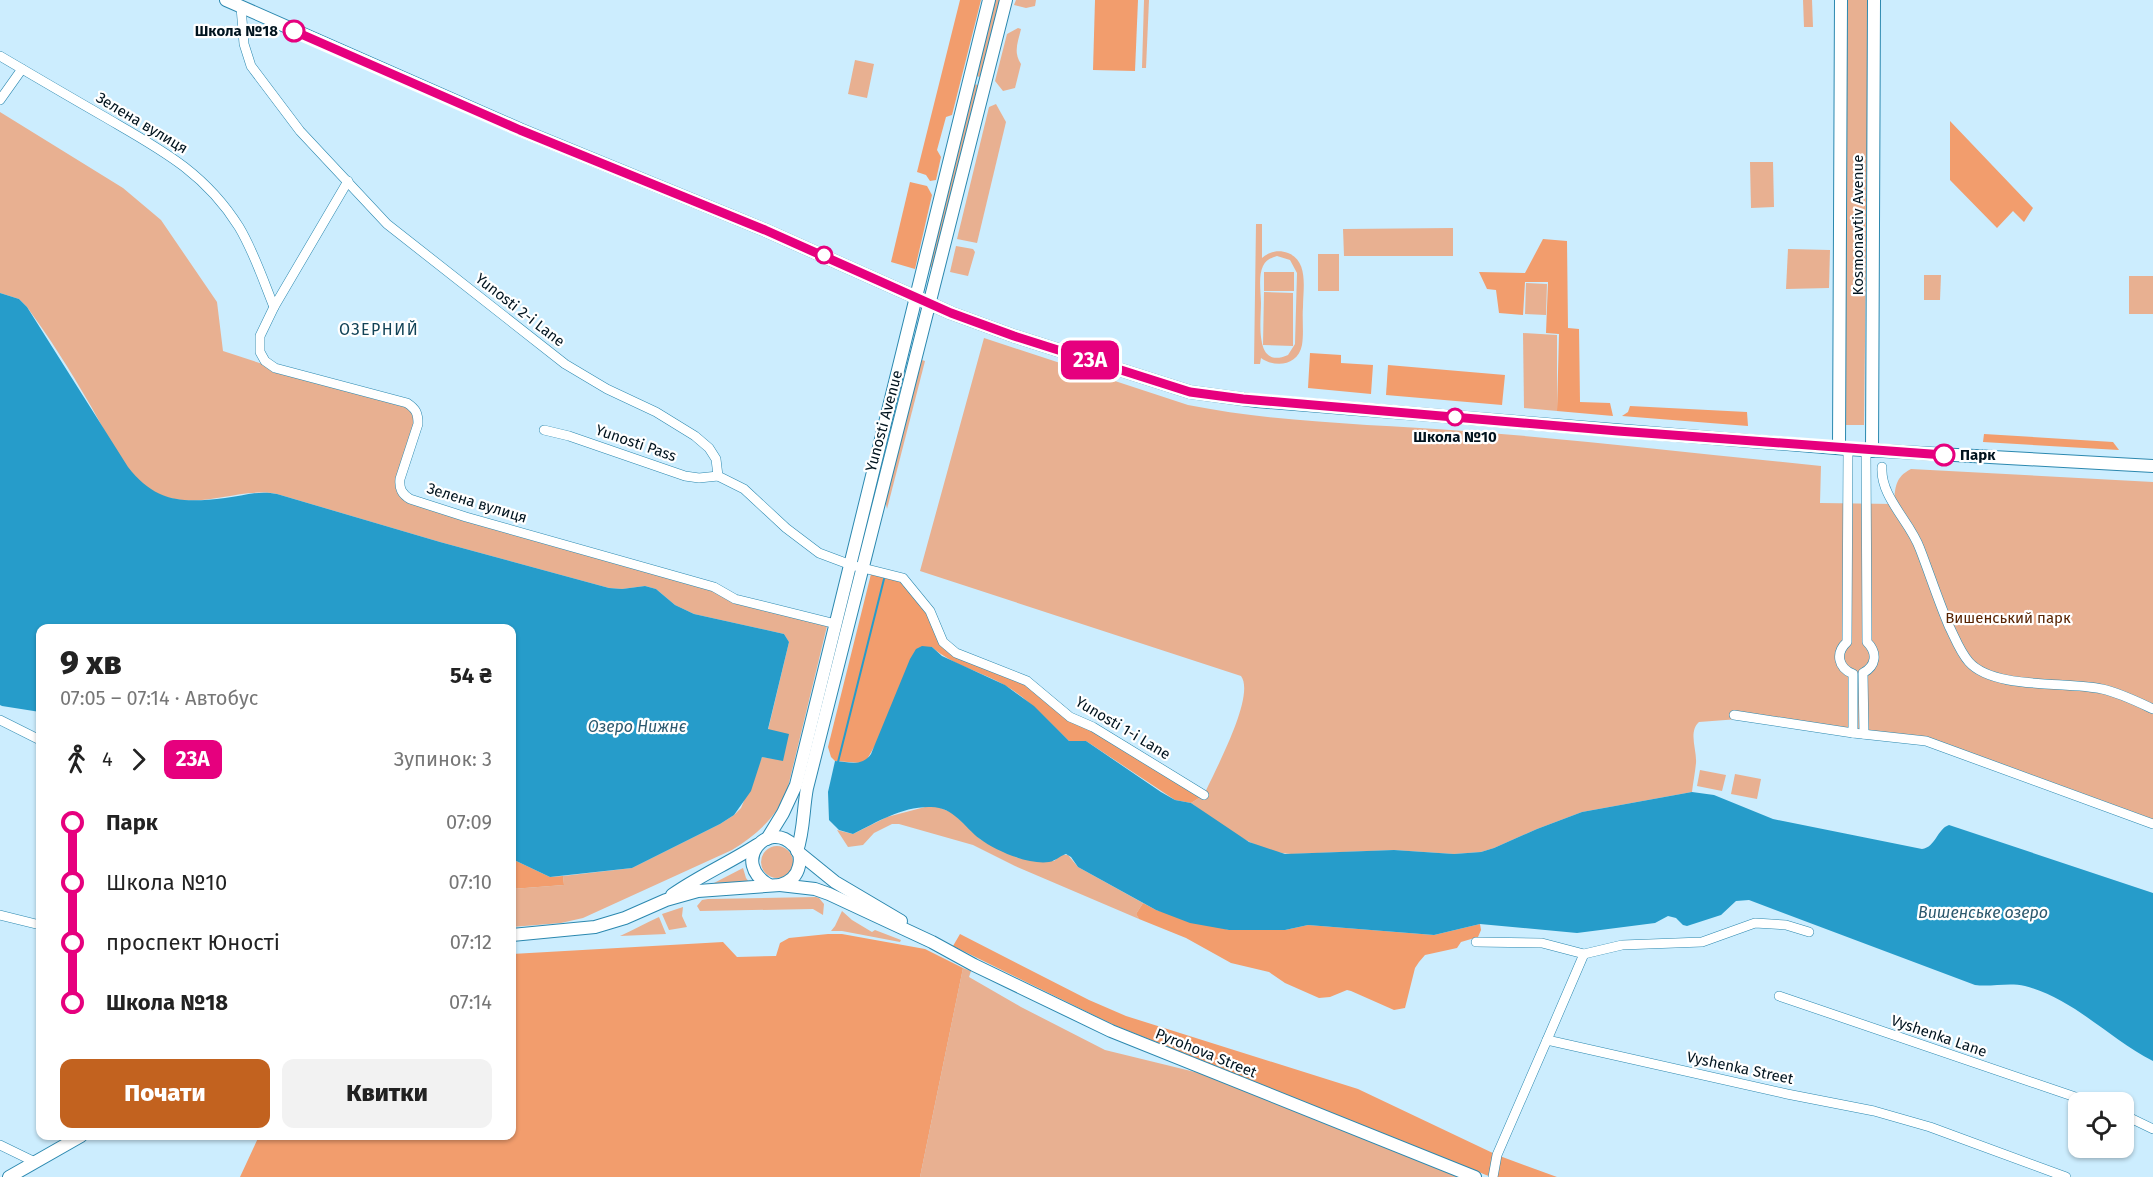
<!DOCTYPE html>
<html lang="uk">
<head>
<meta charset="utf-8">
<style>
  :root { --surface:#fff; --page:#f2f2f2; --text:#222; --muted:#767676; --accent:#c2621f }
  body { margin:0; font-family:"Fira Sans",sans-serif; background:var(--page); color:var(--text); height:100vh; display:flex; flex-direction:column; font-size:22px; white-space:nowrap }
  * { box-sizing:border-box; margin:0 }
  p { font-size:20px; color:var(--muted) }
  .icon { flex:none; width:33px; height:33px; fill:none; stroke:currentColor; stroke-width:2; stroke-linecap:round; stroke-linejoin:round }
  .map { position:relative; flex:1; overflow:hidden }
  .details { position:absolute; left:36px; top:624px; width:480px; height:516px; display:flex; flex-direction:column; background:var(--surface); border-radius:12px; box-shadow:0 2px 4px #0004 }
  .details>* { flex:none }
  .badge { padding:0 12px; border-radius:9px; font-size:21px; line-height:39px }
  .fabs { position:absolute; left:2068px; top:1092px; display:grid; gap:12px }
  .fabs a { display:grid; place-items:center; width:66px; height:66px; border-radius:12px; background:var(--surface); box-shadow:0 2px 4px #0004; font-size:30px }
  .map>.badge { position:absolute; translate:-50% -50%; box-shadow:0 0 0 3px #fff }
  .legs { display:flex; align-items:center; gap:9px; height:66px; padding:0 24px; font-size:20px }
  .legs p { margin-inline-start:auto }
  .summary { display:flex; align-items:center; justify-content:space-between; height:102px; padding:0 24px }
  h1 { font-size:33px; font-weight:800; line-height:45px }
  .primary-button { display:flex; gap:12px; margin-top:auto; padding:12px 24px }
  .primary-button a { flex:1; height:69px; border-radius:12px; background:var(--accent); color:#fff; font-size:24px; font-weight:800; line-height:69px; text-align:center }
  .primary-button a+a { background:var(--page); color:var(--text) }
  ul { padding:0 24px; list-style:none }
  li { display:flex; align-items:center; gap:21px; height:60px; font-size:22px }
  li i { display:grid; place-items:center; width:9px; height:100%; margin:0 8px; background:currentColor }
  li i::after { content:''; width:15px; height:15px; margin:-8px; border:4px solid; border-radius:50%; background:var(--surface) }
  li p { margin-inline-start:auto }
  li:first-child i { background:linear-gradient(#0000 50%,currentColor 0) }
  li:last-child i { background:linear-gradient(currentColor 50%,#0000 0) }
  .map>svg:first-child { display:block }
  .green { fill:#e8b091; fill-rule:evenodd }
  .forest { fill:#f29d6d }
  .water { fill:#269cca }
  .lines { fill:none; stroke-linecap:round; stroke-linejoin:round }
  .stream { stroke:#269cca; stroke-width:2 }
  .street-casing { stroke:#2b88af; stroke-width:10 }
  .secondary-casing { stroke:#2b88af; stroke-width:14 }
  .street { stroke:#fff; stroke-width:9 }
  .secondary { stroke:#fff; stroke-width:12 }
  .line-1-casing { stroke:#fff; stroke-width:14 }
  .line-1 { stroke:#e6007e; stroke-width:9 }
  .stop-1-dot { fill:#fff; stroke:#e6007e; stroke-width:3 }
  .labels { text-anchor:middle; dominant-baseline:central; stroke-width:4.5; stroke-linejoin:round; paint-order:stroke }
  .stop-label { font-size:15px; font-weight:bold; fill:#00131e; stroke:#fff; text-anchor:end }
  .street-label { font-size:15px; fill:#00131e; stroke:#fff }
  .park-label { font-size:15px; fill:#582300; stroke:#fff }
  .neighbourhood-label { font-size:16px; letter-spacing:1.5px; fill:#124357; stroke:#fff }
  .water-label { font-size:16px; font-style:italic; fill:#2c596e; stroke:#fff }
</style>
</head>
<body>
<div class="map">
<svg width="2153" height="1177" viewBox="0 0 2153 1177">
  <rect width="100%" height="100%" fill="#ccedfe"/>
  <g class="green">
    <polygon points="995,0 1000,0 980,77 976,76"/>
    <polygon points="1016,0 1036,0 1035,6 1026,8 1014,5"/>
    <polygon points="1144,0 1149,0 1146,68 1142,68"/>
    <polygon points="1803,0 1812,0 1813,27 1804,27"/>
    <polygon points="1845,0 1869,0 1864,425 1843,425"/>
    <path d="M1018,28L1021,29C1018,42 1013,52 1021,64L1015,88L1003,91L995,81L1007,34Z"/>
    <polygon points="855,60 874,64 867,98 848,94"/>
    <polygon points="974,84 978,85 934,268 929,267"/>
    <polygon points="996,104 1006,122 977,243 957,239 989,107"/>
    <path d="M0,112L123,188L161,220L217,302L223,351L275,368L407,403L418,415L400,479L404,495L714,587L729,596L828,622L787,791C776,818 756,835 732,850L583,918L561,923L512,927V889L564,885L563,876L632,868L720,824L734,815L741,808L762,757L783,760L768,730L789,642L784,634L694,614L675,605L656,589L645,586L622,589L609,588L440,542L277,494C246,488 214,503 182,500C169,499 154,494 144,486C121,466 104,428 89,403C70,370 49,337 27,307L19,299L0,293Z"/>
    <polygon points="1750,162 1773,162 1774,207 1751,208"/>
    <path d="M1256,224H1262V258C1269,252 1278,249 1288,253C1309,261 1303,289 1303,307C1302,319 1304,333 1302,345C1298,366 1275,368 1261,358L1260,364H1254ZM1277,256L1290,260L1297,273L1295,344L1288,355C1254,370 1261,322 1261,303C1261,293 1258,276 1263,266C1266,260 1271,258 1277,256Z"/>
    <polygon points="1453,228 1453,256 1344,256 1343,229"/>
    <polygon points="956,246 973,249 975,252 968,276 950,272"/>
    <polygon points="1788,249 1830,250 1829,288 1786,289"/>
    <rect x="1318" y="254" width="21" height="37"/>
    <rect x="1264" y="272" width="30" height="19"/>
    <polygon points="1924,275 1941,275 1940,300 1924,300"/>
    <rect x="2129" y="276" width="24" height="38"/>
    <polygon points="1526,283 1547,284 1546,315 1525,314"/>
    <polygon points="1264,292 1293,293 1293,346 1263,345"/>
    <polygon points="1523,333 1557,335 1557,411 1524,408"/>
    <path d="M984,338L1188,405C1278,423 1372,424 1464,431C1583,440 1702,454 1821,466L1820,503L1894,504C1895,488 1895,477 1911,469L2153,482V824L1933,743L1752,718L1699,722C1688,732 1697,750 1696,763C1695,773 1693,783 1692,792L1582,812L1537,829L1494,848L1481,852L1454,854L1394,850L1291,854C1254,852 1220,824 1191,803L1204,795C1214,772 1256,696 1241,676L920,571Z"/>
    <polygon points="915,358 925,361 887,509 882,486"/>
    <polygon points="1700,770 1726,775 1722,791 1697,786"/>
    <polygon points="1735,774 1761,779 1757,799 1731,794"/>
    <polygon points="925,807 938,807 953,813 980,839 1018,858 1054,861 1061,855 1068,855 1078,867 1143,903 1136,914 1139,919 1015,866 973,845 899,824 892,824 874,833 863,845 848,847 837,830 853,834 887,817"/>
    <circle cx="777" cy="862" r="16"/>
    <polygon points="743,868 746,878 749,882 714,883"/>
    <polygon points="816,897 819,898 824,904 823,915 813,909 700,911 697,906 702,900 708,899"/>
    <polygon points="683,907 682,916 687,927 669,930 662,914"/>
    <polygon points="842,911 852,920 872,932 875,930 901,940 900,942 842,931 831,931 835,926"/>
    <path d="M659,917L666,934L620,936C634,930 645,923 659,917Z"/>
    <polygon points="963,968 971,971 969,977 1021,1007 1105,1050 1244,1084 1475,1177 920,1177"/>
  </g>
  <g class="forest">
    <polygon points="960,0 981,0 952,115 946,117 937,150 941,157 936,180 930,181 926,175 917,172"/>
    <polygon points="1095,0 1138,0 1135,71 1093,70"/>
    <polygon points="1950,121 2033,208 2024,222 2013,211 1997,228 1950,180"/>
    <polygon points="910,182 927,186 932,195 915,269 891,262"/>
    <polygon points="1543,239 1567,241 1568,328 1579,329 1580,402 1610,403 1613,416 1557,411 1559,334 1546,333 1548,282 1525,282 1523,315 1499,313 1496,290 1487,289 1479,272 1525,273"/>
    <polygon points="1310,353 1341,355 1341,363 1373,365 1371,394 1308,388"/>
    <polygon points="1388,365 1505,375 1502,405 1386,395"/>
    <polygon points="1630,406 1747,412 1748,426 1622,416 1628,412"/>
    <polygon points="1984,434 2113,442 2119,450 1983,442"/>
    <path d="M872,570L899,576L927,607L943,642L1018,677L1059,706L1204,795L1191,803L1175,800L1086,741H1069C1048,721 1030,700 1006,686C981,671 953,666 932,647L866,761L861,763L835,761L831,757L828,747Z"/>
    <polygon points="512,859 550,877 563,876 564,885 512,889"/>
    <polygon points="1143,903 1156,910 1229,930 1285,930 1308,925 1434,935 1480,924 1481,930 1478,937 1461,942 1457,948 1425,955 1419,962 1415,968 1405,1008 1394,1010 1351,991 1347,990 1330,997 1319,998 1285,983 1269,972 1231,963 1186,938 1139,919 1136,914"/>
    <polygon points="828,934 842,934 925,949 963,968 920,1177 240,1177 259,1136 512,1136 512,954 723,942 737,957 776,956 780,943 789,938"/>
    <polygon points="960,934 1089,1000 1126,1016 1358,1089 1497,1155 1557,1177 1491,1177 1114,1025 953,946"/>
  </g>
  <g class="water">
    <path d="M0,293L19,299L27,307L128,467C156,503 183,503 225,498C244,496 258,490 277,494L440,542L609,588L622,589L645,586L656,589L675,605L694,614L784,634L789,642L768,729L789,734L783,761L762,757L751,791L734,815L720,824L632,868L550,877L512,859V628H40V712L2,706L0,705Z"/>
    <path d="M922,646L932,647L942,656L1005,685L1034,706L1069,741H1086L1161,792L1175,800L1191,803L1249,842L1285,854L1394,850L1454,854L1481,852L1494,848L1537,829L1582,812L1692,792L1714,795L1773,819L1922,849C1936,847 1937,829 1949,825L2153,893V1061C2109,1039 2075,999 2025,986C2009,982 1992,987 1975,985L1749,900L1736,901L1721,915L1687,926L1683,925L1676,918L1668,916L1655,923L1577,933L1480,924L1434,935L1308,925L1285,930H1229L1190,923L1156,910L1078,867L1071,857L1066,854C1059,856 1056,861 1049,862C1029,865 996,851 980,839C964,827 954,807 931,807C903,806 877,822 853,834L839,830L829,820L828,792L835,761C849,762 862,767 871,754L910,659L916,649Z"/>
  </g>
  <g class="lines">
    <polyline class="stream" points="838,762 884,579"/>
    <g class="street-casing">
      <g id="street">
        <polyline points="241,7 244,44 251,66 300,131 387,224 565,364 607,389 656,412 695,436 709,448 716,459 718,476 744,489 786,528 819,553 851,565 903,578 930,611 943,642 956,653 1027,681 1070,717 1093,727 1204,795"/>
        <path d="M0,56C34,76 68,96 103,116C158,148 204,171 239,227C254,252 263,280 274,307"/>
        <polyline points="0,100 22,69"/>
        <path d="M348,181L274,307L260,336V352L265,361L275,368L407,403C416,409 418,413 418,424L400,479C399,489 402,494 410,499L466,517L714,587L735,599L836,624"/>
        <polyline points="544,430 569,436 685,476 699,478 718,476"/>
        <path d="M1848,449L1847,642C1835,653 1838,668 1853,674V733"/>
        <path d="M1882,467C1880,497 1910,521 1920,549C1930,575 1938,600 1949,626C1955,638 1960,652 1969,662C1994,690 2067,681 2102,689C2120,693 2136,701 2153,709"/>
        <polyline points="1734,715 1853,733 1926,741 2153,824"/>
        <polyline points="0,720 40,740"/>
        <path d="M1864,734L1863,673C1876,666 1878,653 1867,642L1866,450"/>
        <polyline points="0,915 40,925"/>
        <polyline points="1476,942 1542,943 1584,954"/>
        <polyline points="1779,996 2090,1102"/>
        <polyline points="1547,1040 1584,954 1622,945 1702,942 1755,923 1786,925 1809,932"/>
        <polyline points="2124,1115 2153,1129"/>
        <polyline points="0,1145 35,1162"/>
        <polyline points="1493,1177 1497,1155 1547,1040 1787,1094 1874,1111 1930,1127 2066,1177"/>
      </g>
    </g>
    <g class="secondary-casing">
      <g id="secondary">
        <polyline points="226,0 521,130 765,230 951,313 1014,336 1190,392 1257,401 1848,449 2153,466"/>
        <polyline points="1839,448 1841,0"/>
        <polyline points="1872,451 1874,0"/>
        <polyline points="767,839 783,813 796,785 989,0"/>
        <path d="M797,851C804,831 803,809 807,788L1006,0"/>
        <polyline points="798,852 835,882 901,921"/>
        <polyline points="780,885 815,889 829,894 932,942 974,965 1111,1031 1475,1177"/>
        <path d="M672,895C699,876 729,863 757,845"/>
        <path d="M512,935L595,927L625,918L666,900L698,891L780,885C790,882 797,876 799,866C801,858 799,850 793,845C768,819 730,862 769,885"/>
        <polyline points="9,1177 81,1136"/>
      </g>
    </g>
    <use href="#street" class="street"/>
    <use href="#secondary" class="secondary"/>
  </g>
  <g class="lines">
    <g class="line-1-casing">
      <polyline id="line-1" points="294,31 520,130 765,230 951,313 1014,336 1190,392 1243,399 1618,431 1944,455"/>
    </g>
    <use href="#line-1" class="line-1"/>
  </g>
  <g class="stop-1-dot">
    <circle cx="294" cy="31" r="10"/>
    <circle cx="824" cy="255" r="8"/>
    <circle cx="1455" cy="417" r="8"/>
    <circle cx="1944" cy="455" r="10"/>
  </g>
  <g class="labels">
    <g class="stop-label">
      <text x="278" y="31">Школа №18</text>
      <text x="1455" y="437" text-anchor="middle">Школа №10</text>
      <text x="1960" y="455" text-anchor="start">Парк</text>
    </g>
    <g class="street-label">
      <text transform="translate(142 123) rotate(31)">Зелена вулиця</text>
      <text transform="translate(1858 225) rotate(-90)">Kosmonavtiv Avenue</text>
      <text transform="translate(520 310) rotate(38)">Yunosti 2-i Lane</text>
      <text transform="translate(884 421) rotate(-75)">Yunosti Avenue</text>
      <text transform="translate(636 443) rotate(19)">Yunosti Pass</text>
      <text transform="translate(477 503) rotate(17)">Зелена вулиця</text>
      <text transform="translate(1123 728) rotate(31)">Yunosti 1-i Lane</text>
      <text transform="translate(1939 1036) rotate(19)">Vyshenka Lane</text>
      <text transform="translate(1206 1053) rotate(22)">Pyrohova Street</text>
      <text transform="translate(1740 1068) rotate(12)">Vyshenka Street</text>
    </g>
    <g class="park-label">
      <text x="2008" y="618">Вишенський парк</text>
    </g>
    <g class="neighbourhood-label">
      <text x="379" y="329">ОЗЕРНИЙ</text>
    </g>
    <g class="water-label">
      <text x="637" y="726">Озеро Нижнє</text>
      <text x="1983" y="912">Вишенське озеро</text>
    </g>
  </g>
</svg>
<div class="fabs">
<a><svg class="icon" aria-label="locate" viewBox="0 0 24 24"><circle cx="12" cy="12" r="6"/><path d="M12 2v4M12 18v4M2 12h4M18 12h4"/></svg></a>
</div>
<b class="badge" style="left:1090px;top:360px;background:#e6007e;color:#fff">23А</b>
<section class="details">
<div class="summary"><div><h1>9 хв</h1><p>07:05 – 07:14 · Автобус</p></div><b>54 ₴</b></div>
<div class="legs"><svg class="icon" aria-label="walk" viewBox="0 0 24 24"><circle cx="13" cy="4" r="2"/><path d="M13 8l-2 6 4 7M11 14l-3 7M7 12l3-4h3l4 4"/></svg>4<svg class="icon" aria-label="forward" viewBox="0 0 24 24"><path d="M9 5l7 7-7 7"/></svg><b class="badge" style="background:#e6007e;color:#fff">23А</b><p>Зупинок: 3</p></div>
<ul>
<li><i style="color:#e6007e"></i><b>Парк</b><p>07:09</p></li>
<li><i style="color:#e6007e"></i><span>Школа №10</span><p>07:10</p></li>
<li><i style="color:#e6007e"></i><span>проспект Юності</span><p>07:12</p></li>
<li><i style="color:#e6007e"></i><b>Школа №18</b><p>07:14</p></li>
</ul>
<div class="primary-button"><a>Почати</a><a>Квитки</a></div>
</section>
</div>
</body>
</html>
